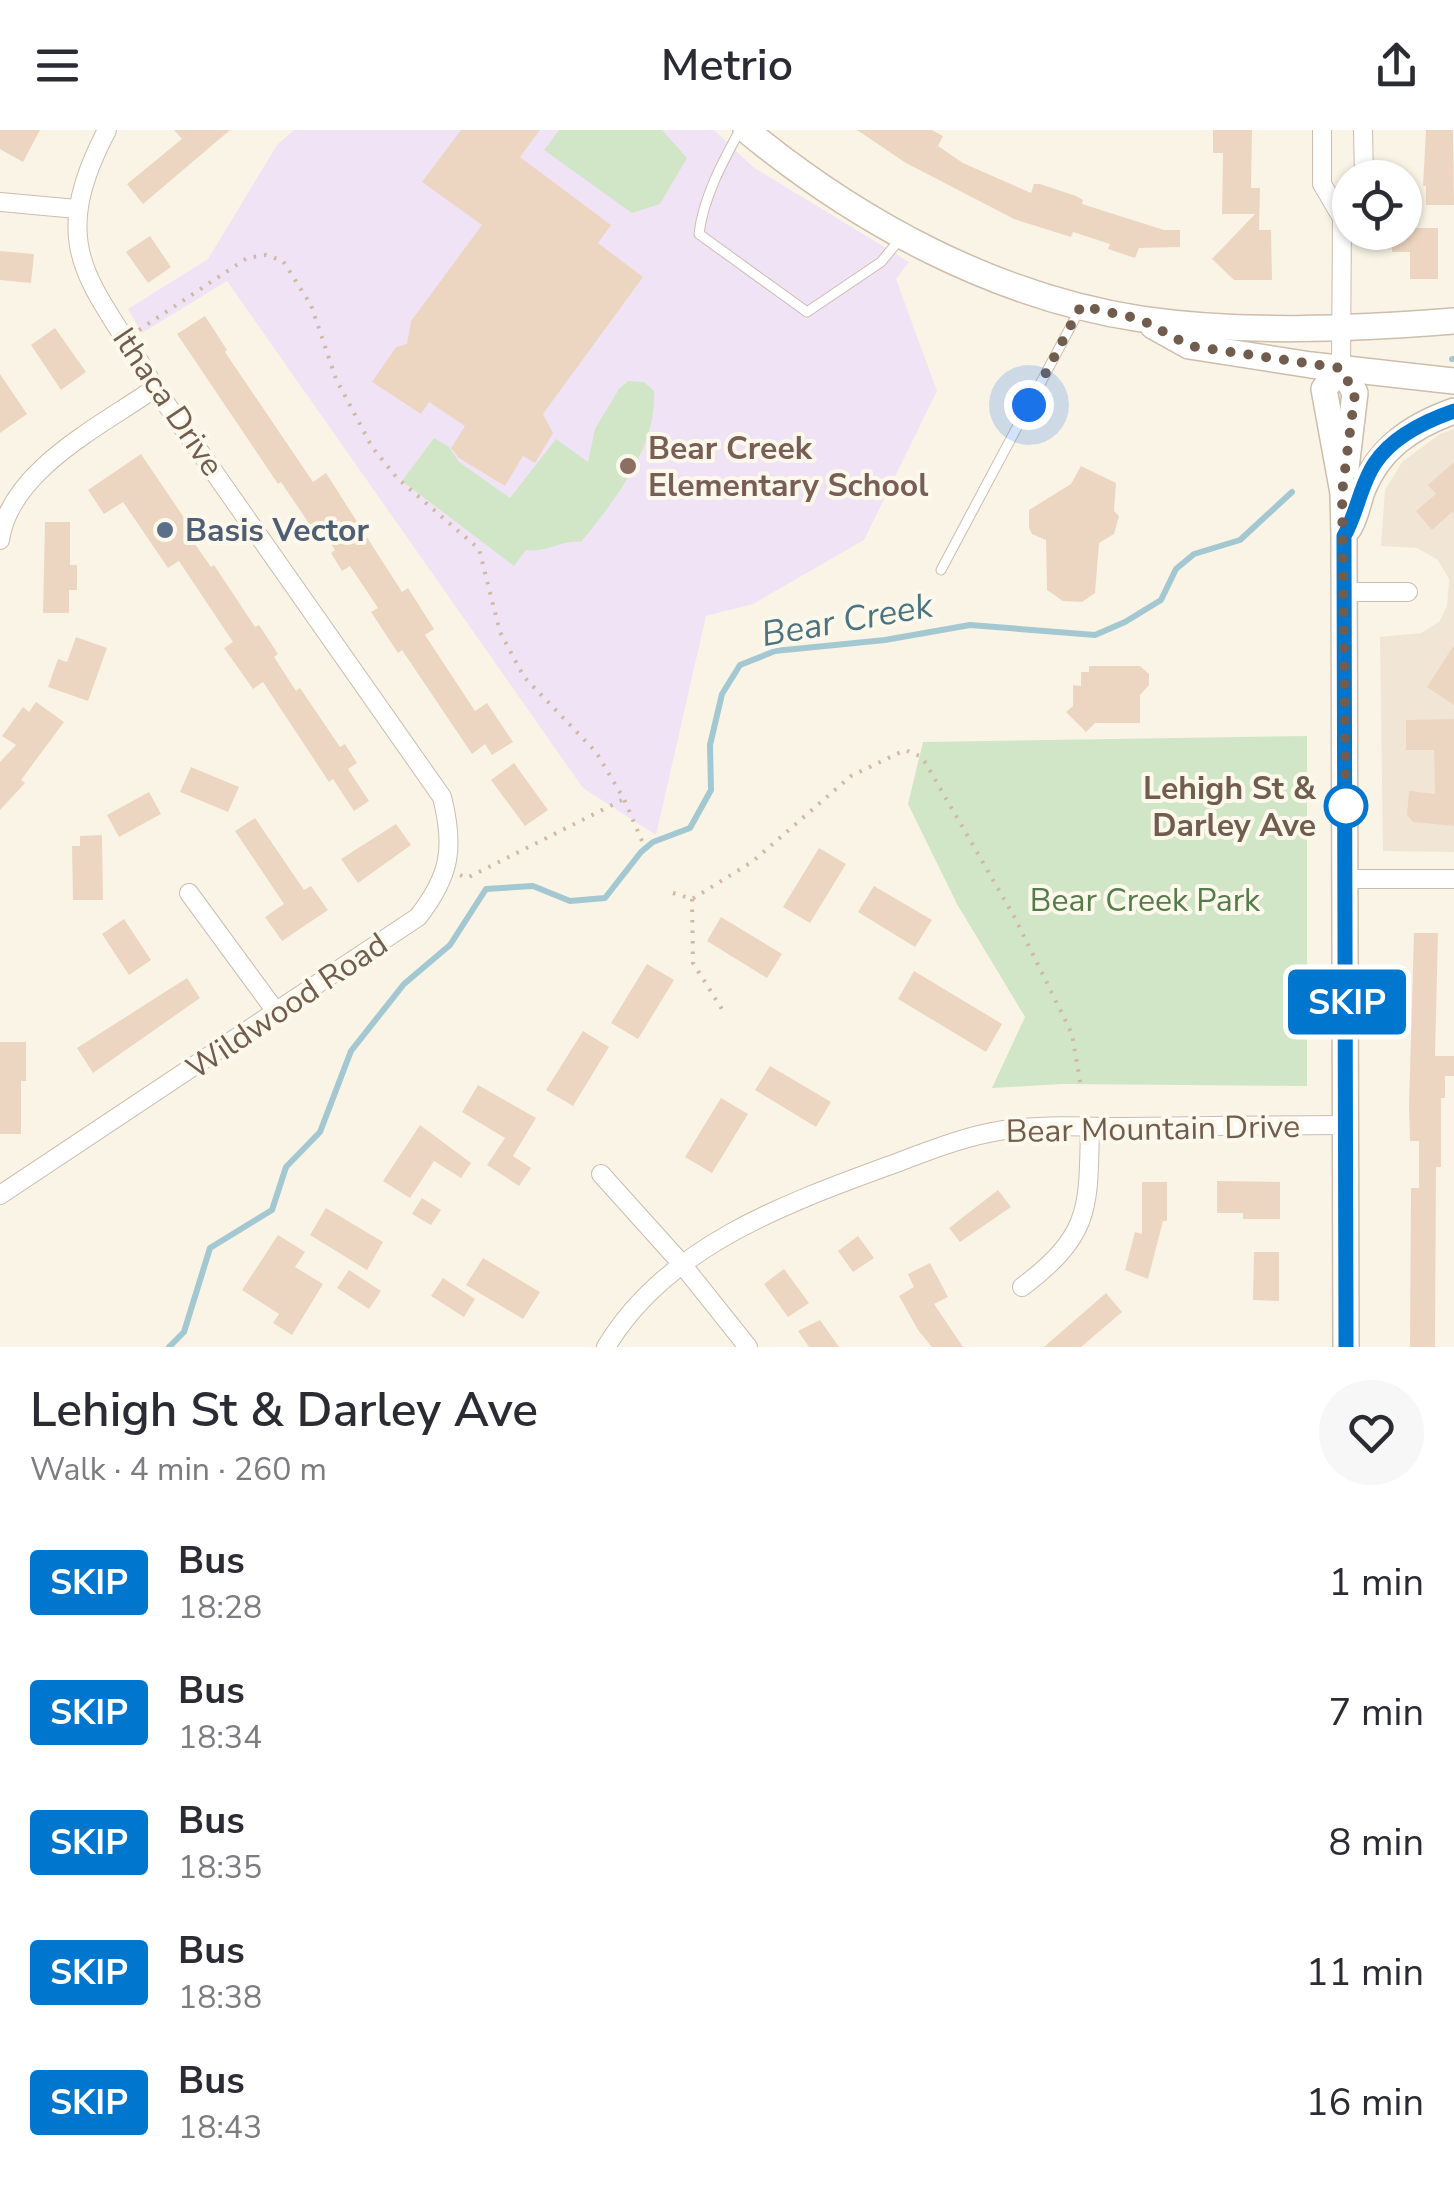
<!DOCTYPE html>
<html lang="en">
<head>
<meta charset="utf-8">
<style>
  :root { --surface:#fff; --page:#f7f7f7; --text:#2b2b33; --muted:#7c7c81 }
  body { margin:0; font-family:"Nunito Sans",sans-serif; background:var(--page); color:var(--text); height:100vh; display:flex; flex-direction:column; font-size:38px; white-space:nowrap }
  * { box-sizing:border-box; margin:0 }
  p { font-size:32px; color:var(--muted) }
  .icon { flex:none; width:55px; height:55px; fill:none; stroke:currentColor; stroke-width:2; stroke-linecap:round; stroke-linejoin:round }
  .map { position:relative; height:1217px; overflow:hidden }
  .side { display:flex; flex-direction:column; background:var(--surface); flex:1 }
  .side>* { flex:none }
  .badge { padding:0 20px; border-radius:8px; font-size:35px; line-height:65px }
  .controls { position:absolute; left:1332px; top:30px; display:grid; gap:20px }
  .controls a { display:grid; place-items:center; width:90px; height:90px; border-radius:50%; background:var(--surface); box-shadow:0 2px 8px #0004; font-size:50px }
  .you { position:absolute; width:50px; height:50px; margin:-25px; border:8px solid #fff; border-radius:50%; background:#1a73e8; box-shadow:0 0 0 15px #1a73e833 }
  .map>.badge { position:absolute; translate:-50% -50%; box-shadow:0 0 0 5px #fff }
  .round { display:grid; place-items:center; flex:none; width:105px; height:105px; border-radius:52px; background:var(--page) }
  .overview { display:flex; align-items:center; justify-content:space-between; height:170px; padding:0 30px }
  h1 { font-size:48px; font-weight:600; line-height:75px }
  ul { padding:0; list-style:none }
  li { display:flex; align-items:center; gap:30px; height:130px; padding:0 30px }
  li div { flex:1 }
  li b { display:block; font-size:38px }
  li em { font-style:normal }
  li .badge { min-width:110px; font-weight:700; text-align:center }
  header { display:flex; justify-content:space-between; align-items:center; height:130px; padding:0 30px; background:var(--surface); font-size:45px; font-weight:600 }
  .map>svg:first-child { display:block }
  .residential { fill:#f1e6d6 }
  .education { fill:#f1e3f6 }
  .green { fill:#d1e6c6 }
  .lines { fill:none; stroke-linecap:round; stroke-linejoin:round }
  .stream { stroke:#a4c8d2; stroke-width:6 }
  .building { fill:#edd6c1 }
  .lane-casing { stroke:#cbbcae; stroke-width:11 }
  .street-casing { stroke:#cbbcae; stroke-width:20 }
  .secondary-casing { stroke:#cdbdac; stroke-width:28 }
  .path { stroke:#d1b9a4; stroke-width:4; stroke-dasharray:2.5 8; stroke-linecap:butt }
  .lane { stroke:#fff; stroke-width:9 }
  .street { stroke:#fff; stroke-width:18 }
  .secondary { stroke:#fff; stroke-width:25 }
  .line-casing { stroke:#fff; stroke-width:22 }
  .line { stroke:#0076ce; stroke-width:15 }
  .walk { stroke:#715d4e; stroke-width:10; stroke-dasharray:0 18 }
  .education-dot { fill:#8d6e63; stroke:#fdf8ec; stroke-width:4 }
  .service-dot { fill:#5c6f8a; stroke:#fdf8ec; stroke-width:4 }
  .stop-dot { fill:#fff; stroke:#0076ce; stroke-width:5 }
  .labels { text-anchor:middle; dominant-baseline:central; stroke-width:8; stroke-linejoin:round; paint-order:stroke }
  .street-label { font-size:32px; fill:#715d4e; stroke:#fdf8ec }
  .education-label { font-size:32px; font-weight:bold; fill:#785e54; stroke:#fdf8ec; text-anchor:start }
  .service-label { font-size:32px; font-weight:bold; fill:#4e5e75; stroke:#fdf8ec; text-anchor:start }
  .stop-label { font-size:32px; font-weight:bold; fill:#715d4e; stroke:#fdf8ec; text-anchor:end }
  .park-label { font-size:32px; fill:#547b4a; stroke:#fdf8ec }
  .water-label { font-size:35px; font-style:italic; fill:#4a7482; stroke:#fdf8ec }
</style>
</head>
<body>
<header><svg class="icon" aria-label="menu" viewBox="0 0 24 24"><path d="M4 6h16M4 12h16M4 18h16"/></svg>Metrio<svg class="icon" aria-label="share" viewBox="0 0 24 24"><path d="M12 15V3M7 8l5-5 5 5M5 13v7h14v-7"/></svg></header>
<div class="map">
<svg width="1454" height="1217" viewBox="0 0 1454 1217">
  <rect width="100%" height="100%" fill="#faf4e6"/>
  <polygon class="residential" points="1454,299 1454,722 1383,721 1380,507 1421,503 1439,492 1447,476 1449,449 1438,430 1417,418 1381,416 1385,360 1402,332 1440,304"/>
  <polygon class="education" points="294,0 714,0 753,37 909,132 896,149 937,261 864,410 753,474 706,486 656,705 583,658 227,151 142,203 128,179 208,129 277,15"/>
  <g class="green">
    <polygon points="559,0 662,0 687,28 660,74 632,83 544,20"/>
    <path d="M628,251L644,252L654,261C657,318 615,370 581,412C563,409 548,423 526,420L514,436L402,351L434,308L449,317L459,332L510,368L556,309L588,332L595,299L619,259Z"/>
    <polygon points="1307,606 1307,956 1062,954 992,958 1025,887 957,774 908,674 923,612"/>
  </g>
  <g class="lines">
    <g class="stream">
      <polyline points="1452,229 1454,229"/>
      <polyline points="169,1217 184,1202 210,1118 272,1080 286,1037 320,1002 351,921 404,854 450,815 486,759 533,756 570,771 605,768 641,722 653,712 690,698 711,660 710,615 722,564 740,535 775,521 885,510 970,495 1095,505 1125,492 1161,470 1176,439 1194,424 1240,410 1292,362"/>
    </g>
  </g>
  <g class="building">
    <polygon points="0,0 40,0 23,32 0,19"/>
    <polygon points="174,0 230,0 143,74 127,54 182,9"/>
    <polygon points="461,0 540,0 520,27 611,95 598,113 643,147 543,284 553,303 535,333 523,326 505,356 459,328 451,318 465,296 429,272 421,284 372,252 396,217 407,214 411,191 482,95 422,52"/>
    <polygon points="857,0 932,0 943,6 938,16 963,33 1031,63 1034,54 1040,54 1076,66 1083,70 1082,74 1164,100 1180,100 1180,117 1139,118 1135,128 1108,119 1110,114 1073,102 1071,107 1014,89 906,33"/>
    <polygon points="1213,0 1252,0 1251,58 1260,58 1259,100 1271,100 1272,150 1234,150 1212,129 1255,84 1222,84 1223,23 1213,23"/>
    <polygon points="1426,0 1453,0 1454,75 1426,75 1426,56 1423,56"/>
    <polygon points="1405,98 1438,98 1438,149 1410,149 1410,122 1392,122 1392,102 1405,102"/>
    <polygon points="150,106 171,137 148,153 126,122"/>
    <polygon points="0,121 34,124 31,153 0,150"/>
    <polygon points="205,186 227,220 225,222 313,352 326,343 402,462 408,458 434,499 425,505 475,581 487,573 513,612 492,625 485,614 472,624 402,520 398,523 371,482 378,478 350,436 342,441 331,423 335,420 316,391 310,395 281,352 278,354 177,204"/>
    <polygon points="55,198 86,242 61,260 31,215"/>
    <polygon points="0,244 27,284 0,303"/>
    <polygon points="141,324 195,404 190,407 211,437 214,435 255,497 259,495 278,524 274,527 296,561 300,558 340,617 345,614 357,633 348,639 369,671 354,681 333,649 329,652 263,552 253,559 224,518 233,512 179,431 168,438 123,372 104,384 88,360"/>
    <polygon points="1454,332 1454,384 1452,382 1432,400 1416,381 1436,364 1428,355"/>
    <polygon points="1081,336 1116,353 1114,381 1119,386 1114,404 1099,413 1095,463 1082,472 1063,471 1047,460 1046,410 1032,404 1029,398 1029,380 1071,354"/>
    <polygon points="45,392 70,392 70,435 77,435 77,460 69,460 69,483 43,483"/>
    <polygon points="76,507 107,518 88,571 48,557 58,529 67,532"/>
    <polygon points="1454,515 1454,575 1427,557"/>
    <polygon points="1089,536 1140,536 1149,544 1149,555 1140,565 1140,593 1095,593 1086,602 1066,582 1073,576 1073,555 1081,556 1081,542 1089,542"/>
    <polygon points="36,572 64,592 21,650 25,653 0,680 0,632 16,615 2,606 23,577 29,582"/>
    <polygon points="1454,589 1454,696 1413,692 1407,685 1409,661 1435,664 1434,620 1406,620 1406,590"/>
    <polygon points="514,633 548,680 525,696 491,650"/>
    <polygon points="191,637 239,657 228,682 180,662"/>
    <polygon points="149,662 161,684 119,707 107,685"/>
    <polygon points="255,688 304,760 311,756 328,780 282,811 265,787 284,774 235,701"/>
    <polygon points="396,694 411,715 358,753 341,729"/>
    <polygon points="102,705 103,770 73,770 72,716 80,716 80,706"/>
    <polygon points="819,718 846,734 810,793 783,777"/>
    <polygon points="874,756 932,790 915,817 858,782"/>
    <polygon points="721,787 782,824 767,848 707,811"/>
    <polygon points="124,789 151,830 129,845 102,804"/>
    <polygon points="1414,803 1438,803 1435,926 1454,926 1454,946 1445,946 1445,968 1441,968 1441,1037 1436,1037 1435,1217 1410,1217 1411,1058 1419,1058 1419,1011 1410,1011 1409,976"/>
    <polygon points="647,834 674,850 638,909 611,893"/>
    <polygon points="914,841 1002,894 986,922 898,869"/>
    <polygon points="187,848 200,868 93,943 77,918"/>
    <polygon points="583,901 609,917 573,976 546,960"/>
    <polygon points="0,912 26,912 26,951 21,951 21,1004 0,1004"/>
    <polygon points="770,936 831,972 816,997 755,960"/>
    <polygon points="478,955 536,988 513,1026 531,1038 519,1056 487,1035 505,1008 462,982"/>
    <polygon points="721,968 748,984 712,1043 685,1027"/>
    <polygon points="420,995 471,1033 461,1048 434,1031 410,1068 383,1051"/>
    <polygon points="1217,1051 1280,1052 1280,1089 1243,1089 1243,1083 1217,1083"/>
    <polygon points="1142,1052 1167,1052 1167,1091 1163,1091 1148,1149 1125,1140 1135,1102 1142,1104"/>
    <polygon points="998,1060 1011,1077 960,1112 949,1098"/>
    <polygon points="422,1068 441,1080 431,1095 412,1084"/>
    <polygon points="326,1078 383,1112 367,1140 310,1105"/>
    <polygon points="278,1105 305,1122 295,1137 323,1154 292,1205 273,1193 279,1184 242,1160"/>
    <polygon points="858,1106 874,1128 853,1142 838,1121"/>
    <polygon points="1254,1122 1279,1122 1279,1171 1253,1170"/>
    <polygon points="483,1128 540,1162 523,1189 466,1155"/>
    <polygon points="930,1133 948,1167 934,1174 963,1217 932,1217 918,1200 899,1166 914,1157 908,1144"/>
    <polygon points="784,1139 809,1173 788,1187 764,1154"/>
    <polygon points="349,1140 381,1161 369,1179 337,1158"/>
    <polygon points="443,1148 475,1169 464,1187 431,1166"/>
    <polygon points="1106,1163 1122,1182 1081,1217 1044,1217"/>
    <polygon points="820,1190 839,1217 809,1217 798,1201"/>
  </g>
  <g class="lines">
    <g class="lane-casing">
      <g id="lane">
        <path d="M740,0C723,31 703,68 699,104L807,182L881,132L901,108"/>
        <polyline points="941,440 1080,179"/>
      </g>
    </g>
    <g class="street-casing">
      <g id="street">
        <polyline points="1322,0 1322,54 1342,88"/>
        <polyline points="1363,0 1364,48"/>
        <polyline points="0,72 77,79"/>
        <polyline points="1341,237 1342,88 1350,75"/>
        <path d="M0,410C10,340 101,296 155,258"/>
        <polyline points="1343,462 1408,462"/>
        <polyline points="1347,749 1454,749"/>
        <polyline points="189,763 277,883"/>
        <polyline points="601,1044 681,1133 748,1217"/>
        <path d="M0,1065L418,787C450,746 455,718 442,667L155,258C96,154 42,124 107,0"/>
        <path d="M1022,1157C1092,1104 1088,1078 1090,997"/>
        <path d="M606,1217C666,1117 784,1074 888,1036C926,1022 964,1006 1004,1000C1044,994 1085,997 1126,997C1199,996 1273,995 1346,995"/>
      </g>
    </g>
    <g class="secondary-casing">
      <g id="secondary">
        <path d="M746,0C859,93 996,167 1141,189C1245,204 1350,199 1454,191"/>
        <polyline points="1153,196 1189,216 1311,235 1454,251"/>
        <polyline points="1341,237 1324,259 1343,363 1344,406 1346,1217"/>
        <polyline points="1341,237 1355,263 1346,338"/>
        <path d="M1349,398C1356,386 1358,373 1362,361C1379,318 1412,296 1454,281"/>
      </g>
    </g>
    <g class="path">
      <polyline points="139,200 247,128 266,125 283,131 311,175 336,249 372,317 397,348 479,419 500,502 524,547 596,622 624,669 642,711"/>
      <polyline points="460,745 467,748 624,669"/>
      <polyline points="673,763 692,769 752,732 851,646 905,620 922,627 1015,788 1072,904 1081,957"/>
      <polyline points="692,769 693,833 725,884"/>
    </g>
    <use href="#lane" class="lane"/>
    <use href="#street" class="street"/>
    <use href="#secondary" class="secondary"/>
  </g>
  <g class="lines">
    <g class="line-casing">
      <path id="line" d="M1346,1217L1344,406C1357,384 1360,355 1375,333C1393,306 1425,291 1454,281"/>
    </g>
    <use href="#line" class="line"/>
    <polyline class="walk" points="1029,275 1081,176 1140,189 1190,216 1340,238 1355,263 1342,363 1346,682 1346,676"/>
  </g>
  <circle class="education-dot" cx="628" cy="336" r="10"/>
  <circle class="service-dot" cx="165" cy="400" r="10"/>
  <circle class="stop-dot" cx="1346" cy="676" r="20"/>
  <g class="labels">
    <g class="street-label">
      <text transform="translate(168 272) rotate(56)">Ithaca Drive</text>
      <text transform="translate(287 876) rotate(-34)">Wildwood Road</text>
      <text transform="translate(1153 999) rotate(-1)">Bear Mountain Drive</text>
    </g>
    <g class="education-label">
      <text x="648" y="318">Bear Creek<tspan x="648" dy="37">Elementary School</tspan></text>
    </g>
    <g class="service-label">
      <text x="185" y="400">Basis Vector</text>
    </g>
    <g class="stop-label">
      <text x="1316" y="658">Lehigh St &amp;<tspan x="1316" dy="37">Darley Ave</tspan></text>
    </g>
    <g class="park-label">
      <text x="1145" y="770">Bear Creek Park</text>
    </g>
    <g class="water-label">
      <text transform="translate(847 490) rotate(-10)">Bear Creek</text>
    </g>
  </g>
</svg>
<div class="controls">
<a><svg class="icon" aria-label="locate" viewBox="0 0 24 24"><circle cx="12" cy="12" r="6"/><path d="M12 2v4M12 18v4M2 12h4M18 12h4"/></svg></a>
</div>
<div class="you" style="left:1029px;top:275px"></div>
<b class="badge" style="left:1347px;top:872px;background:#0076ce;color:#fff">SKIP</b>
</div>
<section class="side">
<div class="overview"><div><h1>Lehigh St &amp; Darley Ave</h1><p>Walk · 4 min · 260 m</p></div><a class="round"><svg class="icon" aria-label="heart" viewBox="0 0 24 24"><path d="M12 20l-8-8c-3-5 5-10 8-4 3-6 11-1 8 4z"/></svg></a></div>
<ul>
<li><span class="badge" style="background:#0076ce;color:#fff">SKIP</span><div><b>Bus</b><p>18:28</p></div><em>1 min</em></li>
<li><span class="badge" style="background:#0076ce;color:#fff">SKIP</span><div><b>Bus</b><p>18:34</p></div><em>7 min</em></li>
<li><span class="badge" style="background:#0076ce;color:#fff">SKIP</span><div><b>Bus</b><p>18:35</p></div><em>8 min</em></li>
<li><span class="badge" style="background:#0076ce;color:#fff">SKIP</span><div><b>Bus</b><p>18:38</p></div><em>11 min</em></li>
<li><span class="badge" style="background:#0076ce;color:#fff">SKIP</span><div><b>Bus</b><p>18:43</p></div><em>16 min</em></li>
</ul>
</section>
</body>
</html>
